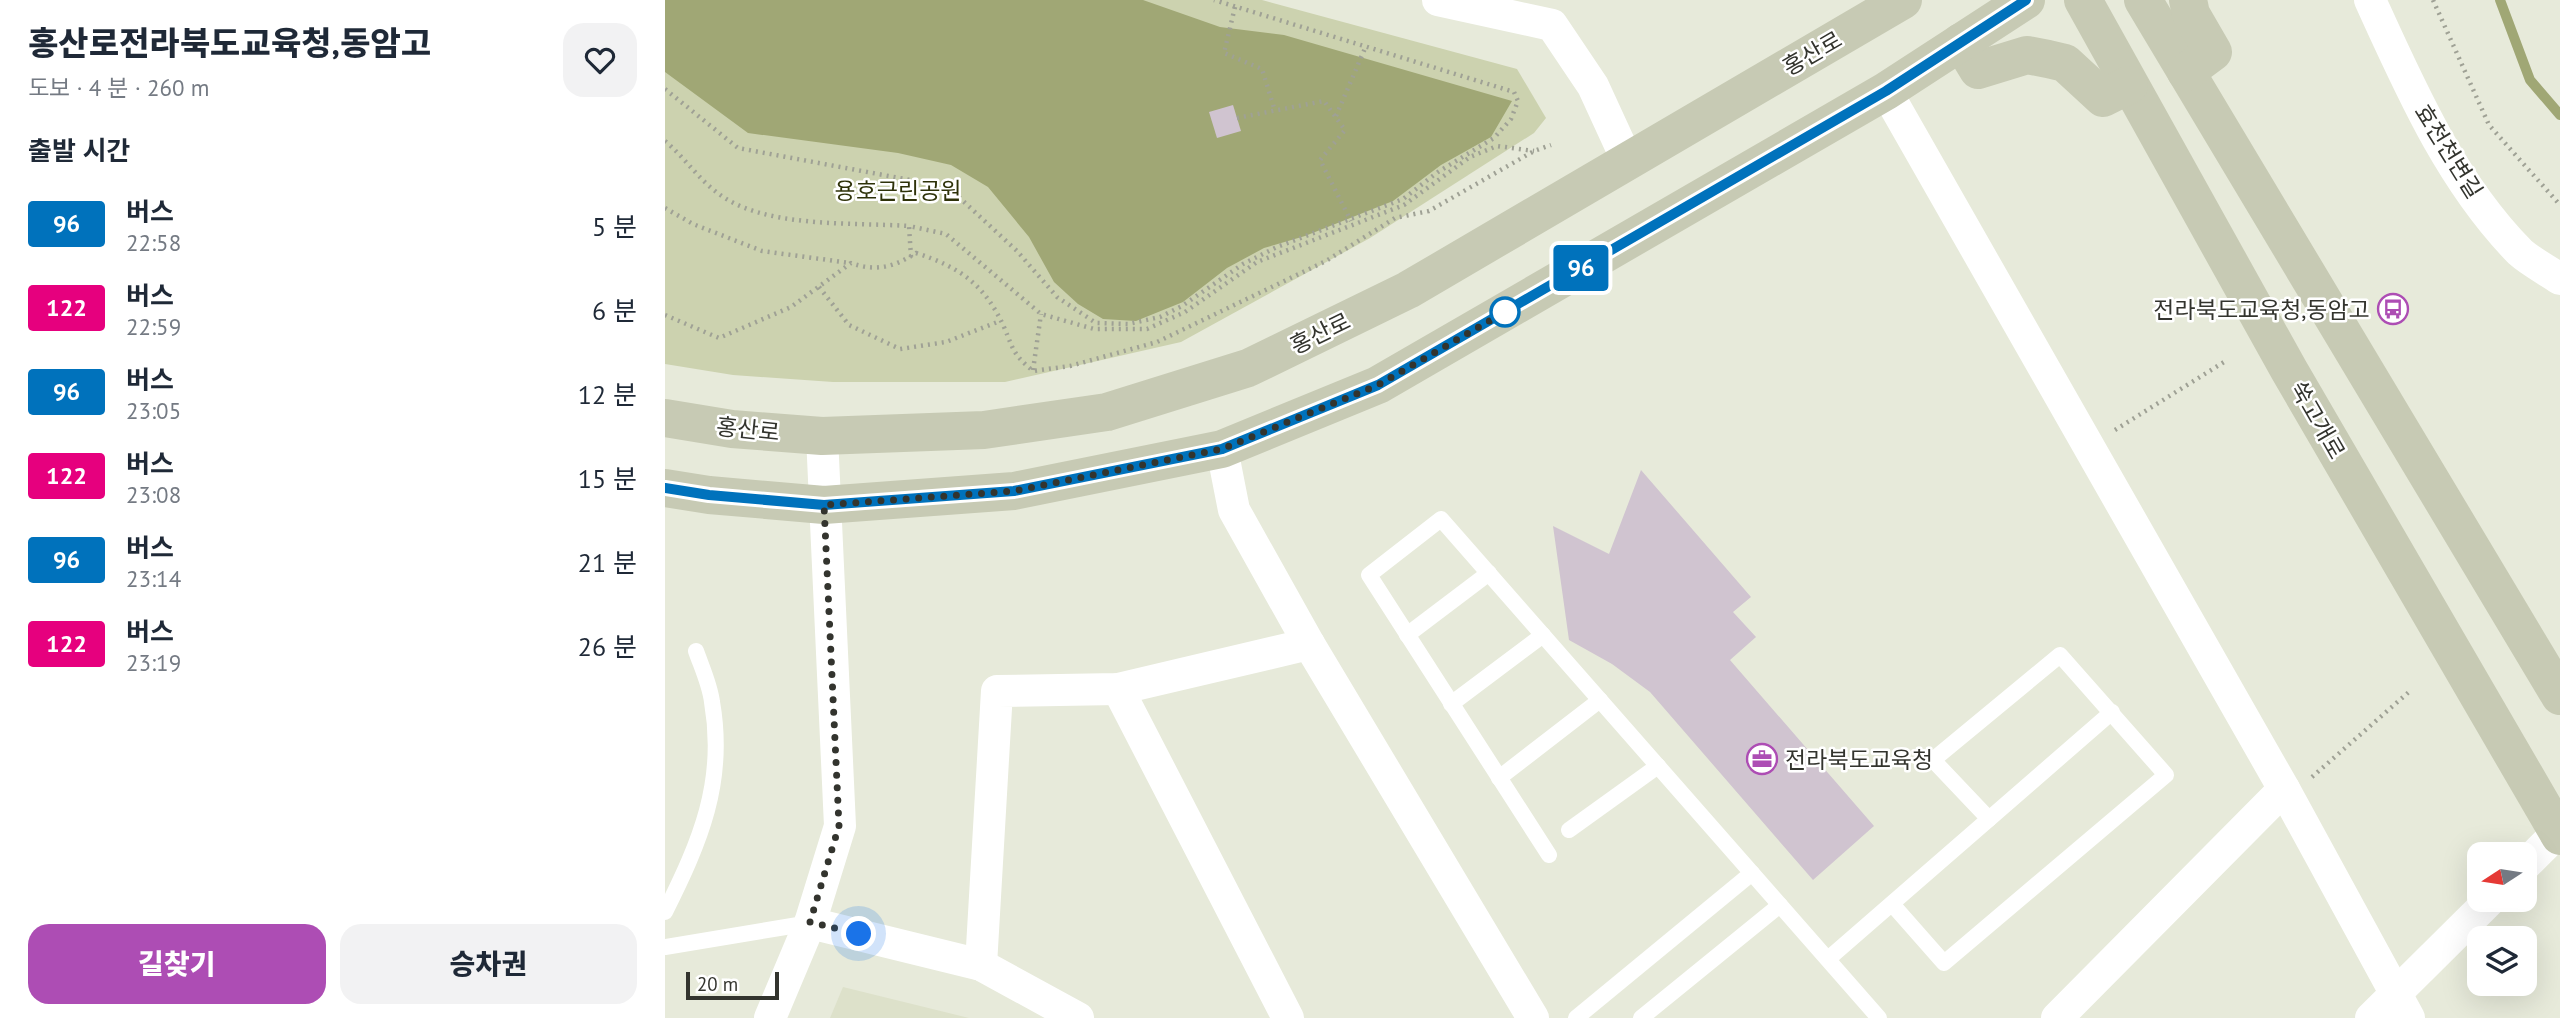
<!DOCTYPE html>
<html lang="ko">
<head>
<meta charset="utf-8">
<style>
  :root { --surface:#fff; --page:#f2f2f3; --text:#1f2937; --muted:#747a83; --accent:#ad4db4 }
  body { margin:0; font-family:"PT Sans","Noto Sans KR",sans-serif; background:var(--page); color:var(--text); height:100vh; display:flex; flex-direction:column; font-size:26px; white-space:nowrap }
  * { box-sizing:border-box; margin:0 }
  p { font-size:23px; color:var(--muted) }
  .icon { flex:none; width:38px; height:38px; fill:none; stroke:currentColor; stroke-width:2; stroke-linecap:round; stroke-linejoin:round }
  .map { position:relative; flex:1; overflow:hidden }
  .panel { display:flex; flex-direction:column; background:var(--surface); width:665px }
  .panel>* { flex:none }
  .badge { padding:0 14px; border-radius:5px; font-size:24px; line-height:46px }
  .needle { width:46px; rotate:258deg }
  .controls { position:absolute; left:1802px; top:842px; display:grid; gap:14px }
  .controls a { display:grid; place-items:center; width:70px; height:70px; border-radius:14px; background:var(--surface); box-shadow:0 7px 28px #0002; font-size:35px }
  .scale { position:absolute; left:21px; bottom:18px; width:93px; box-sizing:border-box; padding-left:7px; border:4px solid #33342e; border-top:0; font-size:19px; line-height:24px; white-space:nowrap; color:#33342e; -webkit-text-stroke:5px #fff; paint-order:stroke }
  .you { position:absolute; width:35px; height:35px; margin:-18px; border:5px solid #fff; border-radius:50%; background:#1a73e8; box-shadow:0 0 0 10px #1a73e833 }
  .map>.badge { position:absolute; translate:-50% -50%; box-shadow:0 0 0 4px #fff }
  h2 { padding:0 28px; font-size:26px; line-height:63px }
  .round { display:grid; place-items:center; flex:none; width:74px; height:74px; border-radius:21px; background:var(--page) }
  .headline { display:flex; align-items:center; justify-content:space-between; height:119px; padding:0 28px }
  h1 { font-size:33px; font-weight:800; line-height:52px }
  .action { display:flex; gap:14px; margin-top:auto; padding:14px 28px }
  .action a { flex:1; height:80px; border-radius:21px; background:var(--accent); color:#fff; font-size:28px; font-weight:800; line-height:80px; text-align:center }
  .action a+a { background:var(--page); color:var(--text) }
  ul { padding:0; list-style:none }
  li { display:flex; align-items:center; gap:21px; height:84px; padding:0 28px }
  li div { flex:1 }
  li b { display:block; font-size:26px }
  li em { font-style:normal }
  li .badge { min-width:77px; font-weight:700; text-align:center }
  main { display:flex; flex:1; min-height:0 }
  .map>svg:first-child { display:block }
  .built { fill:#dde1ca }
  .green { fill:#ccd2af }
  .water { fill:#a0a775 }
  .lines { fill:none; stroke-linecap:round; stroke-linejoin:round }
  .stream { stroke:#a0a775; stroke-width:10 }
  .building { fill:#d0c4d0 }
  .path { stroke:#9fa195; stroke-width:4.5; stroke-dasharray:2 5; stroke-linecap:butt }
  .lane { stroke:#fff; stroke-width:16 }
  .street { stroke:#fff; stroke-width:32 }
  .secondary { stroke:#c7cab4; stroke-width:38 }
  .line-casing { stroke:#fff; stroke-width:16 }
  .line { stroke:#0072bc; stroke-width:10 }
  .walk { stroke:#33342e; stroke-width:7; stroke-dasharray:0 12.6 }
  .stop-dot { fill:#fff; stroke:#0072bc; stroke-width:3.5 }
  .labels { text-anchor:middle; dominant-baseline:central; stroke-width:5; stroke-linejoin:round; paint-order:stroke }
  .street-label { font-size:23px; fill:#33342e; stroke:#fff }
  .park-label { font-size:23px; fill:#2e3209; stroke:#fff }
  .poi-label { font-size:23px; fill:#33342e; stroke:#fff; text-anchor:end }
</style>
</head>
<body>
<main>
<section class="panel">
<div class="headline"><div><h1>홍산로전라북도교육청,동암고</h1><p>도보 · 4 분 · 260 m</p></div><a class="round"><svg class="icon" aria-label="heart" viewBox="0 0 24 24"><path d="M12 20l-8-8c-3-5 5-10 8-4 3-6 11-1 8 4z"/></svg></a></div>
<h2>출발 시간</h2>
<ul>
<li><span class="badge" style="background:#0072bc;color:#fff">96</span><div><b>버스</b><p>22:58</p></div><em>5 분</em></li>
<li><span class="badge" style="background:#e6007e;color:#fff">122</span><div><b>버스</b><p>22:59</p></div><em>6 분</em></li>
<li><span class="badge" style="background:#0072bc;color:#fff">96</span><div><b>버스</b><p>23:05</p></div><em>12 분</em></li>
<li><span class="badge" style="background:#e6007e;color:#fff">122</span><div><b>버스</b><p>23:08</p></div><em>15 분</em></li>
<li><span class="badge" style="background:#0072bc;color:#fff">96</span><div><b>버스</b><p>23:14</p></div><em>21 분</em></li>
<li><span class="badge" style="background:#e6007e;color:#fff">122</span><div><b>버스</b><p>23:19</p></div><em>26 분</em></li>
</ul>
<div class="action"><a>길찾기</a><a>승차권</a></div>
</section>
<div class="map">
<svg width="1895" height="1018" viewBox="0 0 1895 1018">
  <rect width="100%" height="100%" fill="#e7eada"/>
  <polygon class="built" points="178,987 304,1018 165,1018"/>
  <polygon class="green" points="0,0 597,0 852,69 881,118 869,133 705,238 516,342 340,382 168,382 68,375 0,364"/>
  <polygon class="water" points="0,0 478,0 555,27 619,35 847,101 826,137 776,165 728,201 640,236 599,248 562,268 518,302 471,321 438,319 413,304 389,282 364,237 323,187 286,165 233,153 83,133 0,72"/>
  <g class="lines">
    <polyline class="stream" points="1835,0 1865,80 1895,115"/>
  </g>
  <g class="building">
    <polygon points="568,105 576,131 552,138 544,112"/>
    <polygon points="976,470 1086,597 1068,612 1091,637 1065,660 1209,826 1148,880 985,692 947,664 904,640 888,526 944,554"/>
  </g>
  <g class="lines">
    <g class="path">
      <polyline points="1768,0 1824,125 1895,205"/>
      <polyline points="570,7 559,53 597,69 610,111"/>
      <polyline points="0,89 73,148 283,187 352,251 392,297 431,323 463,324 495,317 517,306 578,264 612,247 738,199 773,172 829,138 846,119 853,101 849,92 549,0"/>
      <polyline points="671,116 701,46"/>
      <polyline points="572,118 659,101 680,130 655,160 686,221"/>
      <path d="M0,141C19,157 32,177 50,191C96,229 186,222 244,226"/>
      <polyline points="0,208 28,224 97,251 185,263"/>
      <polyline points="246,257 244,226 281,234 376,314 429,329 482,329 520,312 592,262 739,205 805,157 832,146 869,151"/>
      <polyline points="154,287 184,325 235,349 281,342 335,321"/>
      <path d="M0,315L54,338L126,307L186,263C211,272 229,267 251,253C295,267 320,285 339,327C349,351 348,354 368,371L405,366L492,342L661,261L730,218L764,211L869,151L886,145"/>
      <polyline points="368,370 376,314"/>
      <polyline points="1450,430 1559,362"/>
      <polyline points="1647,777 1745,691"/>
    </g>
    <g class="lane">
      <polyline points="742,635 824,573"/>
      <polyline points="786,704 878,635"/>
      <polyline points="834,778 935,700"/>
      <polyline points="904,830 993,766"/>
      <polyline points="884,855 704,575 776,519 1214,1018"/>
      <polyline points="1227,904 1279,963 1501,775 1395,655 1268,760 1324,819"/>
      <path d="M0,912C35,842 61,782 47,702C45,685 37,668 31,651"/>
      <polyline points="0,947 145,923"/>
      <polyline points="1163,959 1447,712"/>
      <polyline points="911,1018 1087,873"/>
      <polyline points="976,1018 1115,905"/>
    </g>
    <g class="street">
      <polyline points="773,0 887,25 928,86 962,160"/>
      <path d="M1705,0C1745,88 1786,182 1855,252C1866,262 1882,270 1895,279"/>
      <polyline points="1221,91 1619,789 1744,1018"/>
      <polyline points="557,449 569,510 644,644 868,1018"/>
      <polyline points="453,689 623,1018"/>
      <polyline points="1860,865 1895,830"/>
      <polyline points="145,923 316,965 413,1018"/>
      <polyline points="316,965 332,691 453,689 644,644"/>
      <polyline points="105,1018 145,923 175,826 157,436"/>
      <polyline points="1392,1018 1619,789"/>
      <polyline points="1706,1018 1825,900"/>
    </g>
    <g class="secondary">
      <polyline points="1418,0 1624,370 1895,836"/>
      <polyline points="1478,0 1895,696"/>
      <polyline points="1296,42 1313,70 1362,55 1383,59 1400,63 1438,98 1464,85"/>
      <polyline points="1521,72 1548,52 1526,14 1523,0"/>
      <polyline points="0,418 67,429 157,436 319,430 442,412 583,368 743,290 1238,0"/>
      <polyline points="0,488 44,495 159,505 349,491 557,449 713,385 1221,91 1361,0"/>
    </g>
  </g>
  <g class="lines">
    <g class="line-casing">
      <polyline id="line" points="0,488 44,495 159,505 349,491 557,449 713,385 1221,91 1361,0"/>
    </g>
    <use href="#line" class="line"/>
    <polyline class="walk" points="194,934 145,922 174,826 159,505 349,491 557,449 713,385 840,312"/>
  </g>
  <defs>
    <g id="bus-ring" transform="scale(1.575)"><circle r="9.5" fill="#fff" stroke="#ad4db4" stroke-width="1.5"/><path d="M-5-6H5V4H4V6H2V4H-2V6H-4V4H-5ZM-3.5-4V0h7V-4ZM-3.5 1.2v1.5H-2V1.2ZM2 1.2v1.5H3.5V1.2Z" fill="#ad4db4"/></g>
    <g id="office-ring" transform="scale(1.575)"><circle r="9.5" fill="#fff" stroke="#ad4db4" stroke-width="1.5"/><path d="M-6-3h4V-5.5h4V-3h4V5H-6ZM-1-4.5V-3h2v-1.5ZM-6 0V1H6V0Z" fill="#ad4db4"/></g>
  </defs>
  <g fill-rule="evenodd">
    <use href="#bus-ring" x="1728" y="309"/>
    <use href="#office-ring" x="1097" y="759"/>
  </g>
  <circle class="stop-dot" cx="840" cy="312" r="14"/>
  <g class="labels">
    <g class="street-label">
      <text transform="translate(1147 53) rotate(-30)">홍산로</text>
      <text transform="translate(1784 151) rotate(58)">효천천변길</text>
      <text transform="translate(655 333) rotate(-26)">홍산로</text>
      <text transform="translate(1653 420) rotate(60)">쑥고개로</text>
      <text transform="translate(83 429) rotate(6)">홍산로</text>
    </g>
    <g class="park-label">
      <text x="233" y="190">용호근린공원</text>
    </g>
    <g class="poi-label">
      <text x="1705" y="309">전라북도교육청,동암고</text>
      <text x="1120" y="759" text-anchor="start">전라북도교육청</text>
    </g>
  </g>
</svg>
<div class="controls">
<a><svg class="needle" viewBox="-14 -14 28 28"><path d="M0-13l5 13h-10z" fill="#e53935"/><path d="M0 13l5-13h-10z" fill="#747a83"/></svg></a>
<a><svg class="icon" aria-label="layers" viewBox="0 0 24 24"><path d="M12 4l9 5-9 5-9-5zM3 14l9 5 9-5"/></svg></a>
</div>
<div class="scale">20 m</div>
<div class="you" style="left:194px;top:934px"></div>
<b class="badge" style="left:916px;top:268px;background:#0072bc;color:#fff">96</b>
</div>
</main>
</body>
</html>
